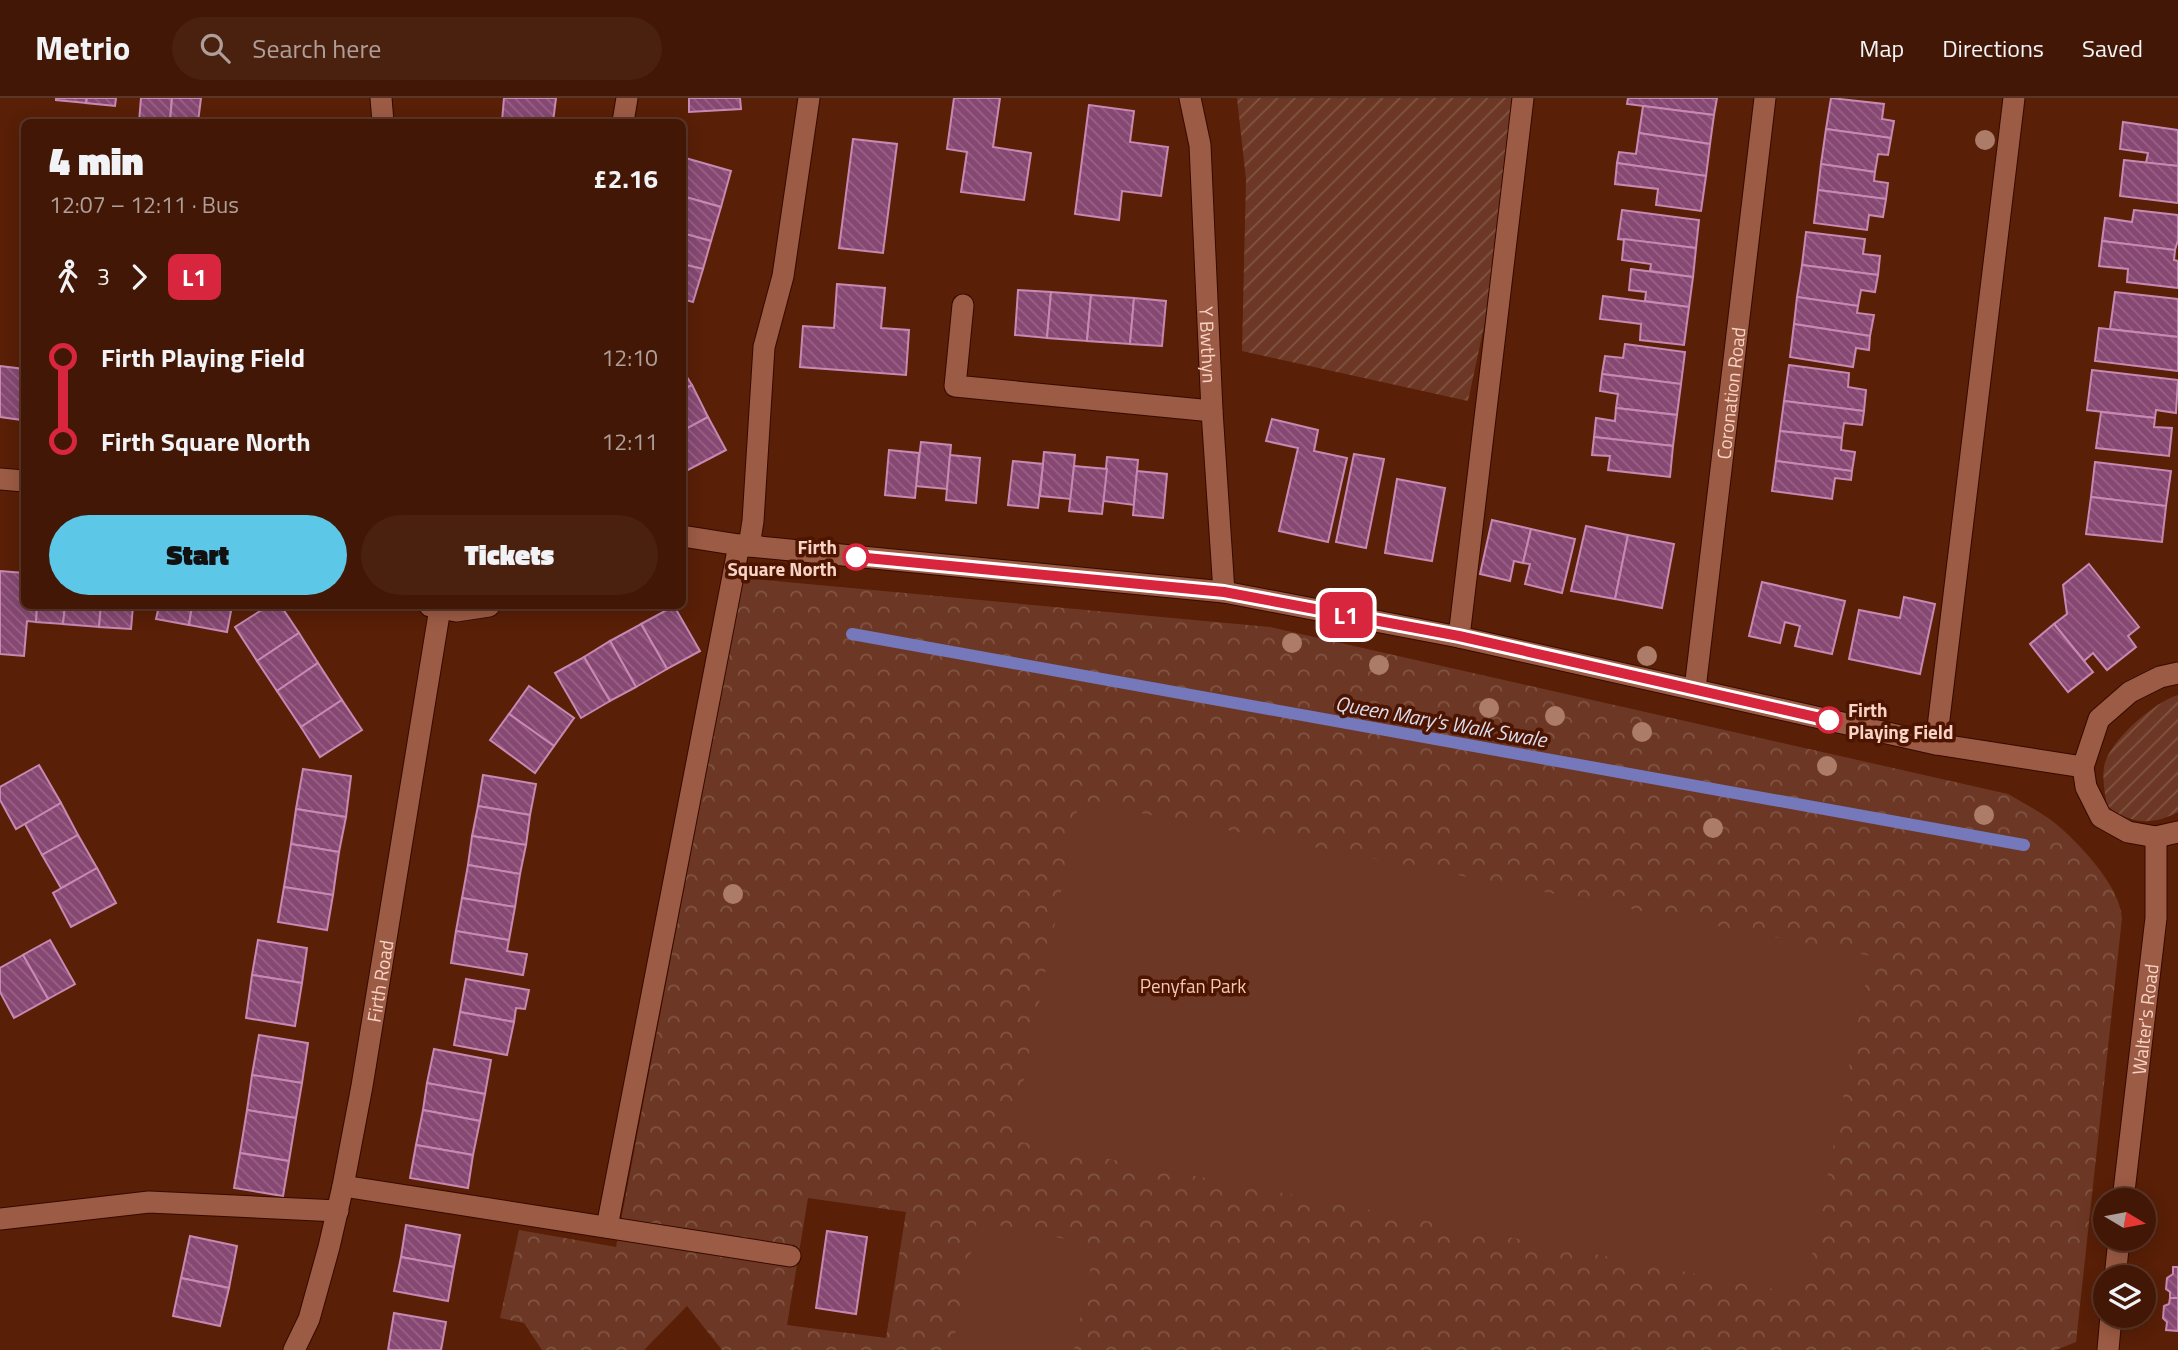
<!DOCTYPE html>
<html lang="en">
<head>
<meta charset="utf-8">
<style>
  :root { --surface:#431705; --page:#4a200f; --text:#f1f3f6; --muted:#af9f9a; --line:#5b3627; --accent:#5cc7e7 }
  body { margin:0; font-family:"Titillium Web",sans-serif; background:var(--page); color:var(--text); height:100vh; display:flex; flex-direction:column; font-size:26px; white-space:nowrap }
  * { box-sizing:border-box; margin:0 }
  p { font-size:23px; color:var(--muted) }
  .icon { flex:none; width:38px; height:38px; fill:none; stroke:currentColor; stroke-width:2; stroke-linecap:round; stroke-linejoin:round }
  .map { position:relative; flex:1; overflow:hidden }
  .panel { position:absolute; left:21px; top:21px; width:665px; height:490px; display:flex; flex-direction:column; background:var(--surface); border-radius:10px; box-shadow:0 4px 18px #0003,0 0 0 2px var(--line) }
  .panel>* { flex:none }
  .badge { padding:0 14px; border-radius:10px; font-size:24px; line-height:46px }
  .needle { width:46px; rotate:100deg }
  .controls { position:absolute; left:2093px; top:1090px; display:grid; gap:14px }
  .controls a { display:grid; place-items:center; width:63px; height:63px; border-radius:50%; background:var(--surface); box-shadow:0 4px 18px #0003,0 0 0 2px var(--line); font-size:35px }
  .map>.badge { position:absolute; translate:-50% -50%; box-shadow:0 0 0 4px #fff }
  .legs { display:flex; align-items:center; gap:10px; height:77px; padding:0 28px; font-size:23px }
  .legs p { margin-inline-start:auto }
  .head { display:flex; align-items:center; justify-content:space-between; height:119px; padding:0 28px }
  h1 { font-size:38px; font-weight:800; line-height:52px }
  .action { display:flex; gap:14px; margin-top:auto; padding:14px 28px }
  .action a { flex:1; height:80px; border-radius:42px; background:var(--accent); color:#111; font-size:28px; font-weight:800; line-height:80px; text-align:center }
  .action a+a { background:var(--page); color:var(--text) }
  ul { padding:0 28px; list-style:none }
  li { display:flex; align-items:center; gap:24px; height:84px; font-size:26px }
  li i { display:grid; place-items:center; width:10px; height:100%; margin:0 9px; background:currentColor }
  li i::after { content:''; width:18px; height:18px; margin:-9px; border:5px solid; border-radius:50%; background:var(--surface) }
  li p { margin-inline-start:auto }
  li:first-child i { background:linear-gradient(#0000 50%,currentColor 0) }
  li:last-child i { background:linear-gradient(currentColor 50%,#0000 0) }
  header { display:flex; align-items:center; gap:42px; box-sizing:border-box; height:98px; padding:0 35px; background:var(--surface); border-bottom:2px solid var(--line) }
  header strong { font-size:33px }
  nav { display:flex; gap:38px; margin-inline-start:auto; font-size:24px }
  .search { width:490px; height:63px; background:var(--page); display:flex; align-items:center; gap:18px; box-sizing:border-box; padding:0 24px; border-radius:38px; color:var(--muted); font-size:26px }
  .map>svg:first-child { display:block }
  .forest { fill:url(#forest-crowns); fill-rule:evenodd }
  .garden { fill:url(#garden-furrows) }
  .pitch { fill:#6c3825 }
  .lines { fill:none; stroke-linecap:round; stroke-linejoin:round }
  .stream { stroke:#7578bb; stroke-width:12 }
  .building { fill:url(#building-back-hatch); stroke:#c789b2; stroke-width:2 }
  .lane-casing { stroke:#360a00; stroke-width:23 }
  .street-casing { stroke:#360a00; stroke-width:23 }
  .lane { stroke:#9c5b44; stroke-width:21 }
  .street { stroke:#9c5b44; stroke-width:21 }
  .tree { fill:#ad7c69 }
  .line-1-casing { stroke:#fff; stroke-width:16 }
  .line-1 { stroke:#d7263d; stroke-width:10 }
  .stop-1-dot { fill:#fff; stroke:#d7263d; stroke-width:3.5 }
  .labels { text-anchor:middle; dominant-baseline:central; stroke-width:7; stroke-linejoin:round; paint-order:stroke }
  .street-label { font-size:19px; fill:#f8d3c6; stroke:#4d1400 }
  .stop-label { font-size:19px; font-weight:bold; fill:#f8d3c6; stroke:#4d1400; text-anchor:end }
  .park-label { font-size:19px; fill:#f2c8b9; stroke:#4d1400 }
  .water-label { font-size:21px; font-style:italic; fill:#dadcef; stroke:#4d1400 }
</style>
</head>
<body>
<header>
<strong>Metrio</strong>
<div class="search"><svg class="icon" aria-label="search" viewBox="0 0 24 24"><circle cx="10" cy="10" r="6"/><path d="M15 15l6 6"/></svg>Search here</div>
<nav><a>Map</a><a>Directions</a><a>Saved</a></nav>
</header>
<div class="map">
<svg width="2178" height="1252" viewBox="0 0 2178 1252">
  <defs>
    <pattern id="forest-crowns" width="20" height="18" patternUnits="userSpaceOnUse" patternTransform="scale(1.75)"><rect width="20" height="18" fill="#6c3825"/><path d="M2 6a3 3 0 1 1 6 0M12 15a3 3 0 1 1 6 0" fill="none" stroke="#825443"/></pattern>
    <pattern id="garden-furrows" width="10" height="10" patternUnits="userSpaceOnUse" patternTransform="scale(1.75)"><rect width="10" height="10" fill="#6c3825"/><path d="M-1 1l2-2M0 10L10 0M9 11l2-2" fill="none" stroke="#825443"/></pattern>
    <pattern id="building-back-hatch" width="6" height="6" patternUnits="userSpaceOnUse" patternTransform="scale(1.75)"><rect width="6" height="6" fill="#864872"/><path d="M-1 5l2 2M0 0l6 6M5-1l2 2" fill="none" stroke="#986285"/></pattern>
  </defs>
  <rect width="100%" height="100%" fill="#591f07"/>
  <path class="forest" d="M743,480L1270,529L2008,696C2027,707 2047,717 2063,732C2085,752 2120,790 2122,820L2076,1244L2056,1252H722L687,1208L644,1252H542L524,1225L500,1220L519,1132L616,1149ZM808,1100L906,1114L886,1240L787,1227Z"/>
  <g class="garden">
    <polygon points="1237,0 1514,0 1485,224 1468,303 1242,253 1246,81"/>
    <path d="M2178,597V714C2152,728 2130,726 2107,708C2105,695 2102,682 2104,669C2108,644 2154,604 2178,597Z"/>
  </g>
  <g class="pitch">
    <polygon points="1079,703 1871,858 1804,1197 1012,1042"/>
    <polygon points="977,1123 1095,1147 1074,1252 952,1252"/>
  </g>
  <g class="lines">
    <polyline class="stream" points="852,536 2024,747"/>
  </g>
  <g class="building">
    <polygon points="56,0 87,0 86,5 56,2"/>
    <polygon points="87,0 116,0 115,8 86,5"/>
    <polygon points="141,0 172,0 170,24 139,24"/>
    <polygon points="172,0 201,0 198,24 170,24"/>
    <polygon points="504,0 556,0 553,24 502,23"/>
    <polygon points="689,0 740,0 741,11 689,14"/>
    <polygon points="954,0 1000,0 993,49 1031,55 1024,102 961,94 967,54 947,51"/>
    <polygon points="1628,0 1717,0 1714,17 1627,6"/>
    <polygon points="1831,0 1884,6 1882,21 1894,23 1891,40 1826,31"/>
    <polygon points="1089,7 1134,13 1130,44 1168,49 1161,98 1122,93 1119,122 1075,116"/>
    <polygon points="1643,8 1714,17 1710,46 1639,35"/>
    <polygon points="2123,24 2178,32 2178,68 2146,65 2148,55 2120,51"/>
    <polygon points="1826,31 1891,40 1888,57 1878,56 1875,74 1821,66"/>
    <polygon points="1639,35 1710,46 1706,78 1617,65 1619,54 1636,56"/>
    <polygon points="853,41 897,46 883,155 839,150"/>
    <polygon points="682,59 731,73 721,109 682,98"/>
    <polygon points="2124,62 2178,68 2178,105 2120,98"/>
    <polygon points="1617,65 1706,78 1701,113 1656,107 1658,91 1615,86"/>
    <polygon points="1821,66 1875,74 1874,83 1888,85 1886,101 1818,92"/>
    <polygon points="1818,92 1886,101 1883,119 1869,117 1867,132 1814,125"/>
    <polygon points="682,98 721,109 711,143 682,135"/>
    <polygon points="1622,112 1699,122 1696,150 1618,141"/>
    <polygon points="2134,112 2178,117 2178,142 2175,152 2102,143 2105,120 2132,124"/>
    <polygon points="1806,134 1865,141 1863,156 1880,158 1878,177 1802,167"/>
    <polygon points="682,135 711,143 703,171 682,166"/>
    <polygon points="1624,141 1696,150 1693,179 1650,173 1651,166 1622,162"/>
    <polygon points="2102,143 2175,152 2174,162 2178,163 2178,190 2127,184 2128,171 2099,168"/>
    <polygon points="682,166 703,171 693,204 682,201"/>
    <polygon points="1802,167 1878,177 1875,194 1861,192 1858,208 1797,199"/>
    <polygon points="1631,171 1693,179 1689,209 1645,203 1646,194 1629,192"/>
    <polygon points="837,186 885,190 881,230 909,232 906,277 800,269 803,228 834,230"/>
    <polygon points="1018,192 1051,194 1047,240 1015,237"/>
    <polygon points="1051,194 1091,197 1087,243 1047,240"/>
    <polygon points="2115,194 2178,201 2178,239 2110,231"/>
    <polygon points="1091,197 1134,200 1130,246 1087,243"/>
    <polygon points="1603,198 1689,209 1684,247 1640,242 1641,226 1600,221"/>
    <polygon points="1797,199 1858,208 1857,215 1874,217 1870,238 1794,226"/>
    <polygon points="1134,200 1166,203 1162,248 1130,246"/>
    <polygon points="1794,226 1870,238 1869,252 1856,250 1853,269 1790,259"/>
    <polygon points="2099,230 2178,239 2178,273 2095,263"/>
    <polygon points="1625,246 1685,254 1681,286 1602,276 1605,258 1623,260"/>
    <polygon points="1789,267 1849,275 1848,289 1866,292 1864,313 1784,303"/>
    <polygon points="0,268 24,271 22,322 0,319"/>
    <polygon points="682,271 692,287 682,292"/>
    <polygon points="2092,272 2178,282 2176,315 2156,312 2155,320 2087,312"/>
    <polygon points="1602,276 1681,286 1677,317 1616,310 1618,296 1600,293"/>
    <polygon points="692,287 708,319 682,333 682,292"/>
    <polygon points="1784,303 1864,313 1862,327 1844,325 1842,340 1780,333"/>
    <polygon points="1616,310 1677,317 1673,348 1594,339 1596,320 1615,323"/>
    <polygon points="2101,314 2155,320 2154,329 2172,330 2169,358 2096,350"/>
    <polygon points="708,319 726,352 682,375 682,333"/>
    <polygon points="1272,321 1318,332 1314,353 1347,360 1328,444 1279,433 1298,350 1266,343"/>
    <polygon points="1780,333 1842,340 1841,352 1855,354 1852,373 1776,363"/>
    <polygon points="1594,339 1673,348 1670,379 1608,372 1610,358 1592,357"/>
    <polygon points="921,344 951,347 947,391 916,388"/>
    <polygon points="889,352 919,355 915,400 885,397"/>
    <polygon points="1044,354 1075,357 1071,401 1040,398"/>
    <polygon points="1354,356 1384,361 1366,450 1336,444"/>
    <polygon points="950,357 980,360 976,405 946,402"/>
    <polygon points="1107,359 1138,362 1134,407 1103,403"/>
    <polygon points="1013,363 1043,366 1038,410 1008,407"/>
    <polygon points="1776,363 1852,373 1851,382 1835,380 1832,401 1772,393"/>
    <polygon points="2095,364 2171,373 2166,408 2091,399"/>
    <polygon points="1074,368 1107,371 1102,416 1069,413"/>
    <polygon points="1137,373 1167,376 1163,420 1133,417"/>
    <polygon points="1397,381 1445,390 1432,463 1385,455"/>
    <polygon points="2091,399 2166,408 2162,444 2086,436"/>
    <polygon points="1492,422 1531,431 1523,465 1514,463 1510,483 1480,476"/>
    <polygon points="1586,428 1628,437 1615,501 1571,493"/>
    <polygon points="1531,431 1575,441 1562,495 1525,486 1530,466 1523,465"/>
    <polygon points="1628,437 1674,446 1662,510 1615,501"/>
    <polygon points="2089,466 2139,529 2128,538 2136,549 2107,572 2093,555 2084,563 2054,526 2067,516 2063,487"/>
    <polygon points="0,473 24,475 24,508 37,508 36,524 27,523 24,558 0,556"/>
    <polygon points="1762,484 1845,503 1832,556 1795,548 1800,528 1785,524 1780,545 1749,538"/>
    <polygon points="1904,499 1935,506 1920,576 1849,561 1859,512 1900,520"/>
    <polygon points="37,508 65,508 63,526 36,524"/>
    <polygon points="65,508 101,508 99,529 63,526"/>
    <polygon points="101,508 133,508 131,531 99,529"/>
    <polygon points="159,508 192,508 189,527 156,521"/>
    <polygon points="192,508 232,508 227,534 189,527"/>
    <polygon points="268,508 281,508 299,535 257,563 235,529"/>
    <polygon points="674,508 700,553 667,571 641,526"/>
    <polygon points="641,526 667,571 636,589 610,543"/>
    <polygon points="2054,526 2093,574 2068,594 2030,546"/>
    <polygon points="299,535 318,565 277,593 257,563"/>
    <polygon points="610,543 636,589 610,603 584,559"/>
    <polygon points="584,559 610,603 581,620 555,575"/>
    <polygon points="318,565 342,602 301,629 277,593"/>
    <polygon points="529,588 574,620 554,648 509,616"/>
    <polygon points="342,602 362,632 320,659 301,629"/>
    <polygon points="509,616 554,648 535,675 490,642"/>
    <polygon points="39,667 61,705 16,731 0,702 0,689"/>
    <polygon points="303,671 351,678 346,719 296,711"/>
    <polygon points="483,677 536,686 530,717 478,708"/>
    <polygon points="61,705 78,737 42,757 25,726"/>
    <polygon points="478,708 530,717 526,747 472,738"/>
    <polygon points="296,711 346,719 339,754 291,746"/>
    <polygon points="78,737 97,770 61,790 42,757"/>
    <polygon points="472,738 526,747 520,776 468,767"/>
    <polygon points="291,746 339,754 333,797 284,789"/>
    <polygon points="468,767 520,776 515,809 462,800"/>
    <polygon points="97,770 116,805 71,829 53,795"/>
    <polygon points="284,789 333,797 327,832 278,824"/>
    <polygon points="462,800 515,809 509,842 456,833"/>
    <polygon points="456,833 509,842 507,853 527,856 523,877 451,865"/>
    <polygon points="50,842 75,886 48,901 23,857"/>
    <polygon points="258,842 307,850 302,885 252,877"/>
    <polygon points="23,857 48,901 14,920 0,894 0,870"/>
    <polygon points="252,877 302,885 295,928 246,920"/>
    <polygon points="466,881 529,892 525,911 516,910 514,924 460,914"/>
    <polygon points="460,914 514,924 507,957 454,947"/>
    <polygon points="259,937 308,945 302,985 252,977"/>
    <polygon points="434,951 491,962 485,996 427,985"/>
    <polygon points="252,977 302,985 296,1020 247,1012"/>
    <polygon points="427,985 485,996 480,1023 423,1012"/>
    <polygon points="247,1012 296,1020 289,1063 240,1055"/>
    <polygon points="423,1012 480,1023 473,1057 416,1047"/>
    <polygon points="416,1047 473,1057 468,1090 410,1080"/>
    <polygon points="240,1055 289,1063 283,1098 234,1090"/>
    <polygon points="406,1127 460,1137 454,1169 401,1159"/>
    <polygon points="827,1133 867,1139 856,1216 816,1210"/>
    <polygon points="190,1138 237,1148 229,1190 181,1180"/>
    <polygon points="401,1159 454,1169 448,1203 394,1193"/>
    <polygon points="2173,1169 2178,1169 2178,1200 2170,1200 2170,1194 2166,1191 2167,1180 2173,1176"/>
    <polygon points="181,1180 229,1190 220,1228 173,1218"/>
    <polygon points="2170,1200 2178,1200 2178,1233 2166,1232 2167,1224 2163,1220 2164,1208 2169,1206"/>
    <polygon points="394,1215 446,1224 441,1252 388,1252"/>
  </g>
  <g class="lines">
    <g class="lane-casing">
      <g id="lane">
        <polyline points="381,0 383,24"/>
        <polyline points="1459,539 1523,0"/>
        <polyline points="1936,646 2014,0"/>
        <polyline points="343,1088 790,1158"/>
        <polyline points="0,1121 149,1104 338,1113"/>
        <polyline points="607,1129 739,447"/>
      </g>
    </g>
    <g class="street-casing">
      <g id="street">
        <path id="s1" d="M1190,0L1200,47L1212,313L1224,494"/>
        <polyline points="623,24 627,0"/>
        <polyline points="963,207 955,288 1212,313"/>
        <polyline points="0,381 24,383"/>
        <polyline points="682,438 739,447 1224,494 1459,539 1936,646 2083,669"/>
        <polyline points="749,448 753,423 764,249 783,178 809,0"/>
        <polyline points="430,508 456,513 489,508"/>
        <polyline points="2178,575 2160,579 2130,594 2099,621 2083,669 2086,689 2101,719 2128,734 2156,739 2178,734"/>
        <path id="s2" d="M1695,591L1765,0"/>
        <path id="s3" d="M2123,1102L2156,820V739"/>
        <polyline points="2115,1180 2119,1141"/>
        <path id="s4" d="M294,1252L309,1221L329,1149L343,1088L362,988L440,510"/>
        <polyline points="2108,1252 2111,1218"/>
      </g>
    </g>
    <use href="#lane" class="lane"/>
    <use href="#street" class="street"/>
  </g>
  <g class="tree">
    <circle cx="1985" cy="42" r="10"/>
    <circle cx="1292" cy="545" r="10"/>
    <circle cx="1647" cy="558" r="10"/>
    <circle cx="1379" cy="567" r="10"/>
    <circle cx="1489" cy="610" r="10"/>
    <circle cx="1555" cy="618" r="10"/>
    <circle cx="1642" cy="634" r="10"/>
    <circle cx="1827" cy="668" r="10"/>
    <circle cx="1984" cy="717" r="10"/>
    <circle cx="1713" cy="730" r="10"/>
    <circle cx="733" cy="796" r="10"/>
  </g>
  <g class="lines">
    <g class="line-1-casing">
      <polyline id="line-1" points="856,459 1224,494 1459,538 1829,622"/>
    </g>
    <use href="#line-1" class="line-1"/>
  </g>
  <g class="stop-1-dot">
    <circle cx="856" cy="459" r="12"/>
    <circle cx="1829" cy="622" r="12"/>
  </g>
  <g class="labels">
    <g class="street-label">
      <text stroke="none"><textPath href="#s1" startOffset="248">Y Bwthyn</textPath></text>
      <text stroke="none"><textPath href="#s2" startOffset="298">Coronation Road</textPath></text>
      <text stroke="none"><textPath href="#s4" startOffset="380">Firth Road</textPath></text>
      <text stroke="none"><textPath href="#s3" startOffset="182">Walter's Road</textPath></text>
    </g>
    <g class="stop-label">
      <text x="837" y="448">Firth<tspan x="837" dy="22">Square North</tspan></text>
      <text x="1848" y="611" text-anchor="start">Firth<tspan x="1848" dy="22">Playing Field</tspan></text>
    </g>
    <g class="park-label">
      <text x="1193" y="887">Penyfan Park</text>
    </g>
    <g class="water-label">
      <text transform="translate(1441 623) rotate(10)">Queen Mary's Walk Swale</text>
    </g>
  </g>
</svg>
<div class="controls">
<a><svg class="needle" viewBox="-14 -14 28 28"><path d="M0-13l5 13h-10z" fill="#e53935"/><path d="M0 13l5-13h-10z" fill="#af9f9a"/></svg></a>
<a><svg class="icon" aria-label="layers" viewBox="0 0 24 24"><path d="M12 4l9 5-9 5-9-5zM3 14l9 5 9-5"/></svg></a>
</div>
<b class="badge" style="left:1346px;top:517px;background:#d7263d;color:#fff">L1</b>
<section class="panel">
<div class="head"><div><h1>4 min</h1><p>12:07 – 12:11 · Bus</p></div><b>£2.16</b></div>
<div class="legs"><svg class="icon" aria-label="walk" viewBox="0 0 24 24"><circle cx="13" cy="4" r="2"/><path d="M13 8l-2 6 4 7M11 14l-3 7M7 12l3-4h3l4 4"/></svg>3<svg class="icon" aria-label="forward" viewBox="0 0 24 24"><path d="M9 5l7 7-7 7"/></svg><b class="badge" style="background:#d7263d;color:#fff">L1</b></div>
<ul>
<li><i style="color:#d7263d"></i><b>Firth Playing Field</b><p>12:10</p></li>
<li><i style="color:#d7263d"></i><b>Firth Square North</b><p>12:11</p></li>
</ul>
<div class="action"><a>Start</a><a>Tickets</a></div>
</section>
</div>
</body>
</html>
